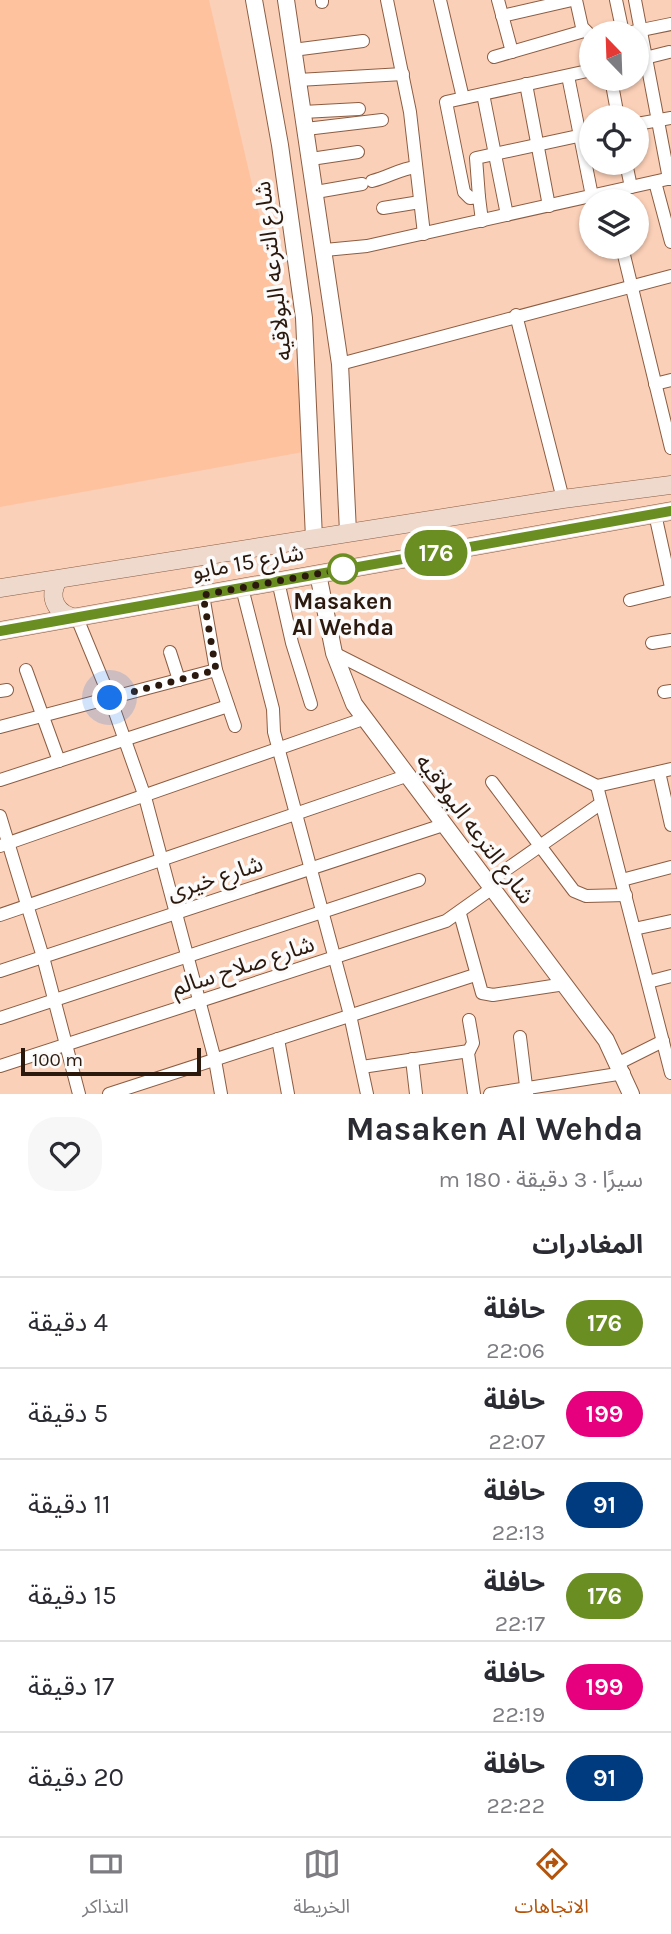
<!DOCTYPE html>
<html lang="ar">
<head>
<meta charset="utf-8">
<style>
  :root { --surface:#fff; --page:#f7f7f7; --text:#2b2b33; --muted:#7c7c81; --line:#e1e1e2; --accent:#b45309 }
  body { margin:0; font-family:Karla,"Noto Sans Arabic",sans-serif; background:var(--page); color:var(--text); direction:rtl; height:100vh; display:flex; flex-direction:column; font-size:26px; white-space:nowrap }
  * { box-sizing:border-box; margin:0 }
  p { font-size:23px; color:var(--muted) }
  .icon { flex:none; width:38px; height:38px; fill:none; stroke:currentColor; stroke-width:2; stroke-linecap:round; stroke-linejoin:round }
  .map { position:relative; height:1094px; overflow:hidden; direction:ltr }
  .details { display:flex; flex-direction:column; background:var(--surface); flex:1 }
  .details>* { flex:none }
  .badge { padding:0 14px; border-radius:23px; font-size:24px; line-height:46px }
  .needle { width:46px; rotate:337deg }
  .tools { position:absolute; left:579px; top:21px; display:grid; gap:14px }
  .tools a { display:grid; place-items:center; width:70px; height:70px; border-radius:50%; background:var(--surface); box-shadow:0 2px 5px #0004; font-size:35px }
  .scale { position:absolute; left:21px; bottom:18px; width:180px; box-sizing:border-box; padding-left:7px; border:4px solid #2c190e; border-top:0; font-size:19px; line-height:24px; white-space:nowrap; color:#2c190e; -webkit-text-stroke:5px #fbfbfb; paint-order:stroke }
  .you { position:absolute; width:35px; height:35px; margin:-18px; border:5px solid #fff; border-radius:50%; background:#1a73e8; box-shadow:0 0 0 10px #1a73e833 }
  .map>.badge { position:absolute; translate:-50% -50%; box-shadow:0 0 0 4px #fff }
  h2 { padding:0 28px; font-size:26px; line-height:63px }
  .round { display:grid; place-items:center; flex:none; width:74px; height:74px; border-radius:28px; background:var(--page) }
  .summary { display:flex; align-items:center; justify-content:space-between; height:119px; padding:0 28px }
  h1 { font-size:33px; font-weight:700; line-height:52px }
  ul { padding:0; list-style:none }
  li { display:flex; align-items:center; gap:21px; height:91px; padding:0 28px; border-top:2px solid var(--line) }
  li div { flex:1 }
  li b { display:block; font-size:26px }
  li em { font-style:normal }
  li .badge { min-width:77px; font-weight:700; text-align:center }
  .tabs { display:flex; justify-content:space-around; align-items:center; height:98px; border-top:2px solid var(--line); background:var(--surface); font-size:19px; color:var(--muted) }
  .tabs a { display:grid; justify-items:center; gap:4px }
  .tabs .current { color:var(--accent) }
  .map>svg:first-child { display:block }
  .built { fill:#fec29f }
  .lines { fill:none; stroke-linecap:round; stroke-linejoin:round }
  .minor-casing { stroke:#8c5d42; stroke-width:14 }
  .tertiary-casing { stroke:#8c5d42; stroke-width:18 }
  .secondary-casing { stroke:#8c5d42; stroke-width:19 }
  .minor { stroke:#fff; stroke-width:12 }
  .tertiary { stroke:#fff; stroke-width:16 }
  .secondary { stroke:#eed9cc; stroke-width:18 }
  .line-casing { stroke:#fff; stroke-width:16 }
  .line { stroke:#6b8e23; stroke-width:10 }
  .walk { stroke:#2c190e; stroke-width:7; stroke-dasharray:0 12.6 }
  .stop-dot { fill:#fff; stroke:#6b8e23; stroke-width:3.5 }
  .labels { text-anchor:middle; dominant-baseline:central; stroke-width:7; stroke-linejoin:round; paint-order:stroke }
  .street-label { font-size:23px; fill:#2c190e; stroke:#fbfbfb }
  .stop-label { font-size:23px; font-weight:bold; fill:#2c190e; stroke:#fbfbfb }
</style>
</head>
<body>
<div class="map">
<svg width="671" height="1094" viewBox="0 0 671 1094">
  <rect width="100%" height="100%" fill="#fbd0b8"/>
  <polygon class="built" points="0,0 209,0 314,450 0,507"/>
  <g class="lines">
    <g class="minor-casing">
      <g id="minor">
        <polyline points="322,0 322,2"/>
        <polyline points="387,0 410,112 424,234"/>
        <polyline points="440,0 463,98"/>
        <polyline points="498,0 512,52"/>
        <polyline points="576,0 582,27 589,34"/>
        <polyline points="616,0 623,33"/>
        <polyline points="635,0 669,179"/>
        <polyline points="502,16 572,0"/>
        <polyline points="627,33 671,24"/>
        <polyline points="293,50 363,41"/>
        <polyline points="494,57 584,31"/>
        <polyline points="637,60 669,52"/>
        <polyline points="568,76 592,196"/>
        <polyline points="611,79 618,117"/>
        <polyline points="298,80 403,74"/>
        <polyline points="526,84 549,206"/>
        <polyline points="483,94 507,215"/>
        <polyline points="303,112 359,109"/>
        <polyline points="637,124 671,118"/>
        <polyline points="306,129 382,120"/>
        <polyline points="311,159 358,152"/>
        <polyline points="626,163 631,187"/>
        <path d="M372,181C389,177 399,169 416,167"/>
        <polyline points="655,182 671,242"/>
        <polyline points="316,192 362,184"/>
        <polyline points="479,197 476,158 592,133"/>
        <polyline points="383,208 420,202"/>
        <polyline points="482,221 479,197 470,198 464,192 446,102 592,70"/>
        <polyline points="622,247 671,448"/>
        <polyline points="325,250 367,246 671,178"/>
        <polyline points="516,315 563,499"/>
        <polyline points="340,364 671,276"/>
        <polyline points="655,384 671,380"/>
        <polyline points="655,514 671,587"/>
        <polyline points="278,581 292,643 311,704"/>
        <polyline points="242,588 273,709 274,732 350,1015 367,1094"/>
        <polyline points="203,595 216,670 235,726"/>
        <polyline points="630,600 671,590"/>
        <polyline points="77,618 110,698 145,797 215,1060 221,1094"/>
        <polyline points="652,643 671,640"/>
        <polyline points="170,652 179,680"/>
        <polyline points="334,653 597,786"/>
        <polyline points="26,670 59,761"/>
        <polyline points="0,691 7,690"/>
        <polyline points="664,692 671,691"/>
        <polyline points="0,727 216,670"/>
        <polyline points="659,772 671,825"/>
        <polyline points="0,780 228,706"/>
        <polyline points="492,782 574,891 586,896 626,895"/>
        <polyline points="597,786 671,1073"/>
        <polyline points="597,786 671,769"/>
        <polyline points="0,816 43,957 79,1094"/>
        <polyline points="0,846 363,719"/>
        <polyline points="622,880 671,867"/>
        <polyline points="487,883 600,804"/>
        <polyline points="460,914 482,993 493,995 565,984"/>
        <polyline points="0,915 406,776"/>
        <polyline points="634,929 671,921"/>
        <polyline points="0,971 443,825"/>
        <polyline points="648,982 671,976"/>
        <polyline points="0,1018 419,880"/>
        <polyline points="469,1020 473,1043 468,1053 474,1094"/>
        <polyline points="520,1037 527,1094"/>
        <polyline points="278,1039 288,1094"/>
        <polyline points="412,1059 416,1094"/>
        <polyline points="619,1063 663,1041"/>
        <polyline points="0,1066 446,921 491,889"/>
        <polyline points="362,1067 469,1051"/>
        <polyline points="109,1094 475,975"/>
        <polyline points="490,1094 624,1073"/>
      </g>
    </g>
    <g class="tertiary-casing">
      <g id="tertiary">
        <polyline points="254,0 280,145 304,318 314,538"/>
        <polyline points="286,0 340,364 348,532"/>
        <polyline points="318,574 334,653 354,704 606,1040 631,1094"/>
      </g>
    </g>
    <g class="secondary-casing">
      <g id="secondary">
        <path d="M58,580C47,598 57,615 77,618"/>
        <polyline points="0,588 563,499 671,485"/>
        <polyline points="0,631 671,511"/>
      </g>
    </g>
    <use href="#minor" class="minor"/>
    <use href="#tertiary" class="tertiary"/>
    <use href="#secondary" class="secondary"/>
  </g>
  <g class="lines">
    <g class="line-casing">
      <polyline id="line" points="0,631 671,511"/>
    </g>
    <use href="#line" class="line"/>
    <polyline class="walk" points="110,698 216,670 203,595 343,569"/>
  </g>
  <circle class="stop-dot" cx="343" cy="569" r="14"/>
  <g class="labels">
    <g class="street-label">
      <text transform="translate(273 271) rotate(-97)">شارع الترعه البولاقيه</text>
      <text transform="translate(248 562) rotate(-10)">شارع 15 مايو</text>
      <text transform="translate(475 829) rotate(53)">شارع الترعه البولاقيه</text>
      <text transform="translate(215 878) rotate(-18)">شارع خيرى</text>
      <text transform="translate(243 966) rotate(-18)">شارع صلاح سالم</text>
    </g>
    <g class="stop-label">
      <text x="343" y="601">Masaken<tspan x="343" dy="26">Al Wehda</tspan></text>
    </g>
  </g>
</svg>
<div class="tools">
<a><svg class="needle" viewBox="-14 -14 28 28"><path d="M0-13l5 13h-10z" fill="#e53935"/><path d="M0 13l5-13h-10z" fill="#7c7c81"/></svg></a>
<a><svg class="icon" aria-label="locate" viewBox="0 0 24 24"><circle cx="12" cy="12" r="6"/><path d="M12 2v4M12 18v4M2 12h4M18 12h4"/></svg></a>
<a><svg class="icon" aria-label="layers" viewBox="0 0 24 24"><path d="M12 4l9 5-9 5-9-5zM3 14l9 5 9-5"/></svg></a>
</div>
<div class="scale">100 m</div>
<div class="you" style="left:110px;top:698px"></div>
<b class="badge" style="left:436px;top:553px;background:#6b8e23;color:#fff">176</b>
</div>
<section class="details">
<div class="summary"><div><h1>Masaken Al Wehda</h1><p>سيرًا · 3 دقيقة · 180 m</p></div><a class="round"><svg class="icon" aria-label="heart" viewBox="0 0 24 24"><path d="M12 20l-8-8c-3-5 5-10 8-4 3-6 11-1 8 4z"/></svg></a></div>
<h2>المغادرات</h2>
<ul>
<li><span class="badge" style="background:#6b8e23;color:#fff">176</span><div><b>حافلة</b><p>22:06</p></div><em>4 دقيقة</em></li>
<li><span class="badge" style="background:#e6007e;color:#fff">199</span><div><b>حافلة</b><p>22:07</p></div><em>5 دقيقة</em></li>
<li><span class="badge" style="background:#003b80;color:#fff">91</span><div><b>حافلة</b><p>22:13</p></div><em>11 دقيقة</em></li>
<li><span class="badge" style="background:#6b8e23;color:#fff">176</span><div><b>حافلة</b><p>22:17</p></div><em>15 دقيقة</em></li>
<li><span class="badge" style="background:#e6007e;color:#fff">199</span><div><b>حافلة</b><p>22:19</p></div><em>17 دقيقة</em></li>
<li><span class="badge" style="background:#003b80;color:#fff">91</span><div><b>حافلة</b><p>22:22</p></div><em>20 دقيقة</em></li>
</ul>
</section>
<nav class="tabs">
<a class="current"><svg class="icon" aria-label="directions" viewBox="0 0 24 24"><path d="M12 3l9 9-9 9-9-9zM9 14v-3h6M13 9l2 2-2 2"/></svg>الاتجاهات</a>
<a><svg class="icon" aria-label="map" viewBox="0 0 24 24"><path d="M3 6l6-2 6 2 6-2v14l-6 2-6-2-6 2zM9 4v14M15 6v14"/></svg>الخريطة</a>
<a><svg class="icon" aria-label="tickets" viewBox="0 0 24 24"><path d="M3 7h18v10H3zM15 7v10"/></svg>التذاكر</a>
</nav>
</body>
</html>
